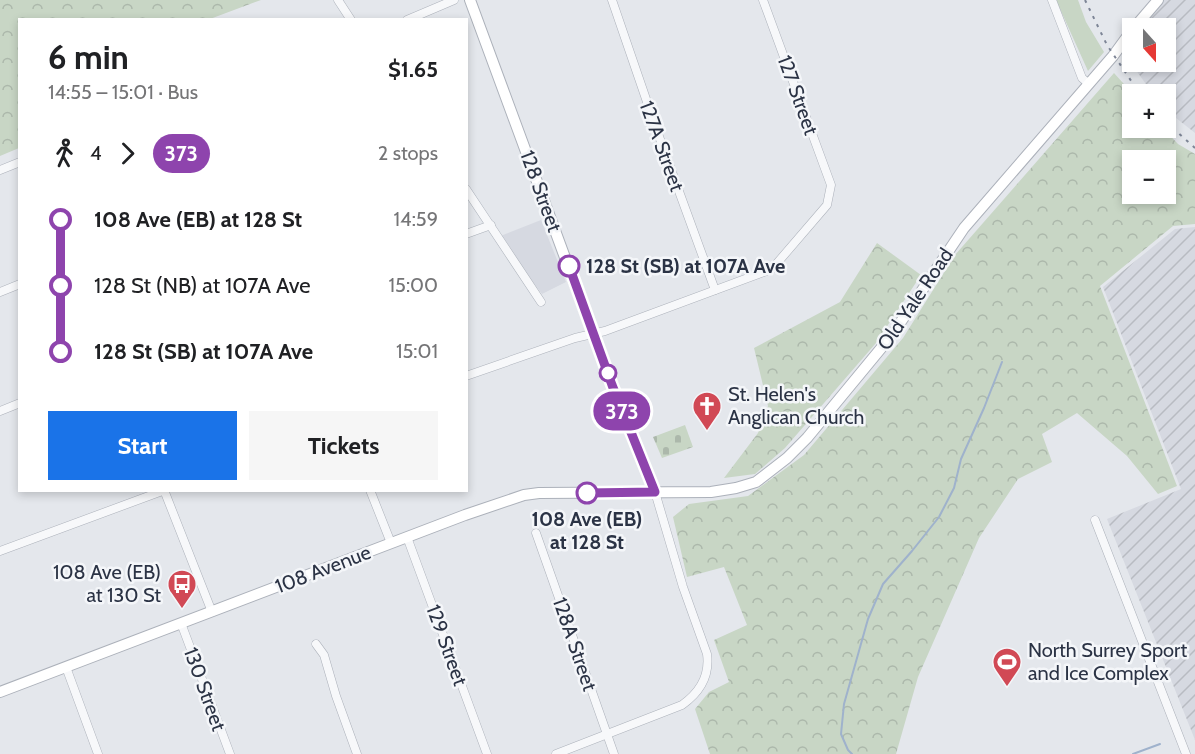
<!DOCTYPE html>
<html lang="en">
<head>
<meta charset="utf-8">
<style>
  :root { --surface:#fff; --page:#f6f6f6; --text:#202124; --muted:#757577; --accent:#1a73e8 }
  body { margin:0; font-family:Cabin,sans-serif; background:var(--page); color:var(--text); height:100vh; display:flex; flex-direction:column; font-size:22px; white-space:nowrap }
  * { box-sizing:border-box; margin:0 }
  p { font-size:20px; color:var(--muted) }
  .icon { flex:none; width:33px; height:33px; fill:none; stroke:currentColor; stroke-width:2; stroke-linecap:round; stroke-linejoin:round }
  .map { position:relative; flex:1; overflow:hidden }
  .sheet { position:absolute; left:18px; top:18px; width:450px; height:474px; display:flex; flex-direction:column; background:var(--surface); border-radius:0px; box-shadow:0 3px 9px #0003 }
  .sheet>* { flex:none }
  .badge { padding:0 12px; border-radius:20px; font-size:21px; line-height:39px }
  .needle { width:39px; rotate:159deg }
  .buttons { position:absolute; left:1122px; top:18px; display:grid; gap:12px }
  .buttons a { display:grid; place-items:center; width:54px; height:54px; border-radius:0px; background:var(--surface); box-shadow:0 3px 9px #0003; font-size:30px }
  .map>.badge { position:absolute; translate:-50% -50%; box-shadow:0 0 0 3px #fff }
  .legs { display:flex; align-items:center; gap:9px; height:66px; padding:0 30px; font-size:20px }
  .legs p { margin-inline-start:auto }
  .head { display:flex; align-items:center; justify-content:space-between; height:102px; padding:0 30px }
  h1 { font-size:33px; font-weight:700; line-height:45px }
  .primary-button { display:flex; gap:12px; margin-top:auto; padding:12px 30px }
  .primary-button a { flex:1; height:69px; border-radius:0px; background:var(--accent); color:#fff; font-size:24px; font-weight:700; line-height:69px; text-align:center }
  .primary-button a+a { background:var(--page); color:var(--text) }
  ul { padding:0 30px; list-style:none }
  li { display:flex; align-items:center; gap:21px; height:66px; font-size:22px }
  li i { display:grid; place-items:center; width:9px; height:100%; margin:0 8px; background:currentColor }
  li i::after { content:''; width:15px; height:15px; margin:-8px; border:4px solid; border-radius:50%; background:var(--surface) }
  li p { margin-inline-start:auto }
  li:first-child i { background:linear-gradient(#0000 50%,currentColor 0) }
  li:last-child i { background:linear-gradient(currentColor 50%,#0000 0) }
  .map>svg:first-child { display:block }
  .built { fill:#d6d9e1 }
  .industrial { fill:url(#industrial-furrows) }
  .grass { fill:#c8d6c5 }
  .forest { fill:url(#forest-crowns); fill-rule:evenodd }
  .cemetery { fill:url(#cemetery-stones) }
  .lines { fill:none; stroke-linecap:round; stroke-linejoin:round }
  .stream { stroke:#9fb2cc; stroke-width:2 }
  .street-casing { stroke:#acb1ba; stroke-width:9 }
  .secondary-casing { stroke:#acb1ba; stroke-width:12 }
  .street { stroke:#f7f8fa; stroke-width:8 }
  .secondary { stroke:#fff; stroke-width:10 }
  .rail { stroke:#7d8596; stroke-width:2; stroke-dasharray:3 6; stroke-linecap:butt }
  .line-1-casing { stroke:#fff; stroke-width:14 }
  .line-1 { stroke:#8e44ad; stroke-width:9 }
  .stop-1-dot { fill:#fff; stroke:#8e44ad; stroke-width:3 }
  .labels { text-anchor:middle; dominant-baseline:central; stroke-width:5; stroke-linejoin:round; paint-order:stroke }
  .street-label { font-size:20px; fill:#2b3345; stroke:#f4f6f9 }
  .stop-label { font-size:20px; font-weight:bold; fill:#2b3345; stroke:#f4f6f9; text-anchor:start }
  .poi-label { font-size:20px; fill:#2b3345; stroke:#f4f6f9; text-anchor:start }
</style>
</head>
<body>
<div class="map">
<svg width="1195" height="754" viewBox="0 0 1195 754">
  <defs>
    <pattern id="industrial-furrows" width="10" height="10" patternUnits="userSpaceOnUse" patternTransform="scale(1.5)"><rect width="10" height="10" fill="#d6d9e1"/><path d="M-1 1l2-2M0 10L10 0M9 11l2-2" fill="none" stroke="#b8bbc2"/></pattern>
    <pattern id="forest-crowns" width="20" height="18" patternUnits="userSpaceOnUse" patternTransform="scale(1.5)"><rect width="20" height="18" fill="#c8d6c5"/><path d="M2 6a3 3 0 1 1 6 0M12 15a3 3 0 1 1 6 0" fill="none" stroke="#acb8ab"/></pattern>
    <pattern id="cemetery-stones" width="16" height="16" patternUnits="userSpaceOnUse" patternTransform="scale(1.5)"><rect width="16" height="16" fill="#c8d6c5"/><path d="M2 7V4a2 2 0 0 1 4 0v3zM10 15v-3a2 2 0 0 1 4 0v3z" fill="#acb8ab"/></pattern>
  </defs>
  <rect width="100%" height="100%" fill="#e4e7ec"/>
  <polygon class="built" points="541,220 566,282 542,294 498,237"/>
  <g class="industrial">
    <polygon points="1164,0 1195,0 1195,133 1166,110 1166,94 1153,94 1123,52 1132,41 1132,62 1166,62 1166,28 1142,28"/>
    <polygon points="1195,227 1195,740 1107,519 1181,489 1103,287 1175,229"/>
  </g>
  <polygon class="grass" points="1056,0 1078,0 1086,22 1104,52 1088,71"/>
  <g class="forest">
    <polygon points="0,0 261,0 210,19 20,20 19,148 0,156"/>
    <path d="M1114,73L1133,94L1132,128H1163L1178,144L1195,154V224L1173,226L1100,286L1177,486L1158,494L1127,456L1077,413L1042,434L1052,462L1018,479L979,538L918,677L896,754H710L695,709L709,692L729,682L714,640L747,625L724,567L687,577L673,517L689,504L748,496L804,455L903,338L955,255ZM1132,160H1166V194H1132Z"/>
    <polygon points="877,243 921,275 876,343 785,448 755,474 724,478 758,433 768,406 754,348 840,302"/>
  </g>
  <polygon class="cemetery" points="685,425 693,447 662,458 653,437"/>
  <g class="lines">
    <g class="stream">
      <polyline points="852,754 848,750 841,734 844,704 868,619 883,584 912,551 939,517 954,488 961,459 984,408 1002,362"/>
      <polyline points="1133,754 1160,744"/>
    </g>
    <g class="street-casing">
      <g id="street">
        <polyline points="338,0 351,20"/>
        <polyline points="612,0 657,131 715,290"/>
        <polyline points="1052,0 1082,78 1089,84"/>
        <polyline points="407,20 454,0"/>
        <polyline points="0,170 20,162"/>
        <polyline points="466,189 541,302"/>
        <polyline points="466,234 491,225"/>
        <polyline points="0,292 20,284"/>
        <polyline points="466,376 575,338 605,331 772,269 827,205 831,185 763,0"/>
        <polyline points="0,411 20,403"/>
        <polyline points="164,490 212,612"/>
        <polyline points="370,490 391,543"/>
        <polyline points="1095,520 1186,754"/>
        <polyline points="536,533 614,754"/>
        <polyline points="407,537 487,754"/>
        <polyline points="0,551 165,490"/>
        <polyline points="181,623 230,754"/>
        <polyline points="316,644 324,655 336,696 357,754"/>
        <polyline points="66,667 98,754"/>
        <path d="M556,754L682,705C699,693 710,676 707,654L683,587L655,492"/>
      </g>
    </g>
    <g class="secondary-casing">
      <g id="secondary">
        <polyline points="470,0 612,385 655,492"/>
        <polyline points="1134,28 1158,0"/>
        <polyline points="0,692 465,515 524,495 539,493 711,492 736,488 756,482 787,458 807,438 892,335 964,228 1113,56 1132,30"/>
      </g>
    </g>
    <use href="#street" class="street"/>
    <use href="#secondary" class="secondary"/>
    <g class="rail">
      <polyline points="1085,0 1107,45 1140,94"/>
      <polyline points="1166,122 1195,148"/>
    </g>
  </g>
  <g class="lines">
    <g class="line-1-casing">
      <polyline id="line-1" points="569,266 612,385 655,492 587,493"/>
    </g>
    <use href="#line-1" class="line-1"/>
  </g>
  <defs>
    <g id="church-pin" transform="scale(1.5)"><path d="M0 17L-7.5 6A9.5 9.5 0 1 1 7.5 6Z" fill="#d14955" stroke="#f4f6f9"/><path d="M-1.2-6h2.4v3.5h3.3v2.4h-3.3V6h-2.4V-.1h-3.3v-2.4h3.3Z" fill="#fff"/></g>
    <g id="bus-pin" transform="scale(1.5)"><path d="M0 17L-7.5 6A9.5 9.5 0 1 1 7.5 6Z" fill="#d14955" stroke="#f4f6f9"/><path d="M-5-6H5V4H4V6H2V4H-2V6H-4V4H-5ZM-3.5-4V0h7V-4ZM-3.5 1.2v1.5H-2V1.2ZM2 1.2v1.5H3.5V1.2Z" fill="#fff"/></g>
    <g id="stadium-pin" transform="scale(1.5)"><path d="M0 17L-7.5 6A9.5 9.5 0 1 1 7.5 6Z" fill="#d14955" stroke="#f4f6f9"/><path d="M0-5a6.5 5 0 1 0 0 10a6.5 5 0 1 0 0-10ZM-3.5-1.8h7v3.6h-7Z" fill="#fff"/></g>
  </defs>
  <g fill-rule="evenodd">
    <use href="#church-pin" x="707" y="406"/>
    <use href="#bus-pin" x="182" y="584"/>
    <use href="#stadium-pin" x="1007" y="662"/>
  </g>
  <g class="stop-1-dot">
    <circle cx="569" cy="266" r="10"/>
    <circle cx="608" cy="373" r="8"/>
    <circle cx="587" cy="493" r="10"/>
  </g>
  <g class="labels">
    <g class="street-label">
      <text transform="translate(798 95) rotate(70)">127 Street</text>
      <text transform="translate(662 146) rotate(70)">127A Street</text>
      <text transform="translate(541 191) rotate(70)">128 Street</text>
      <text transform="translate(915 299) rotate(-56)">Old Yale Road</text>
      <text transform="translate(323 569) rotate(-21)">108 Avenue</text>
      <text transform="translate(575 644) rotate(71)">128A Street</text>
      <text transform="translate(447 645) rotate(70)">129 Street</text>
      <text transform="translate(205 689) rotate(70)">130 Street</text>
    </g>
    <g class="stop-label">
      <text x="586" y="266">128 St (SB) at 107A Ave</text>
      <text x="587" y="519" text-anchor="middle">108 Ave (EB)<tspan x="587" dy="23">at 128 St</tspan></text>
    </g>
    <g class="poi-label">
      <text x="728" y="394">St. Helen's<tspan x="728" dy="23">Anglican Church</tspan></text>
      <text x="161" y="572" text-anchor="end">108 Ave (EB)<tspan x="161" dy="23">at 130 St</tspan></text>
      <text x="1028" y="650">North Surrey Sport<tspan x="1028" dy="23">and Ice Complex</tspan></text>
    </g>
  </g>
</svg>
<div class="buttons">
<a><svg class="needle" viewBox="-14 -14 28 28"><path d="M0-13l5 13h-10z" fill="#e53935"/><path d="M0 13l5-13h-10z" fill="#757577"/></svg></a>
<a>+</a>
<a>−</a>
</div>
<b class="badge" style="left:622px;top:411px;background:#8e44ad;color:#fff">373</b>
<section class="sheet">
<div class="head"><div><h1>6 min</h1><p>14:55 – 15:01 · Bus</p></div><b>$1.65</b></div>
<div class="legs"><svg class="icon" aria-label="walk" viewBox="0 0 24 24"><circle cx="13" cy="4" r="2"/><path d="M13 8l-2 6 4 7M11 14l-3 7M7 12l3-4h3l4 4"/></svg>4<svg class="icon" aria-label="forward" viewBox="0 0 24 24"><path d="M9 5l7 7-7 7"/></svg><b class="badge" style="background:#8e44ad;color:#fff">373</b><p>2 stops</p></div>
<ul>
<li><i style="color:#8e44ad"></i><b>108 Ave (EB) at 128 St</b><p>14:59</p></li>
<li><i style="color:#8e44ad"></i><span>128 St (NB) at 107A Ave</span><p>15:00</p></li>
<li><i style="color:#8e44ad"></i><b>128 St (SB) at 107A Ave</b><p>15:01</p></li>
</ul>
<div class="primary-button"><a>Start</a><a>Tickets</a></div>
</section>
</div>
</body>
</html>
